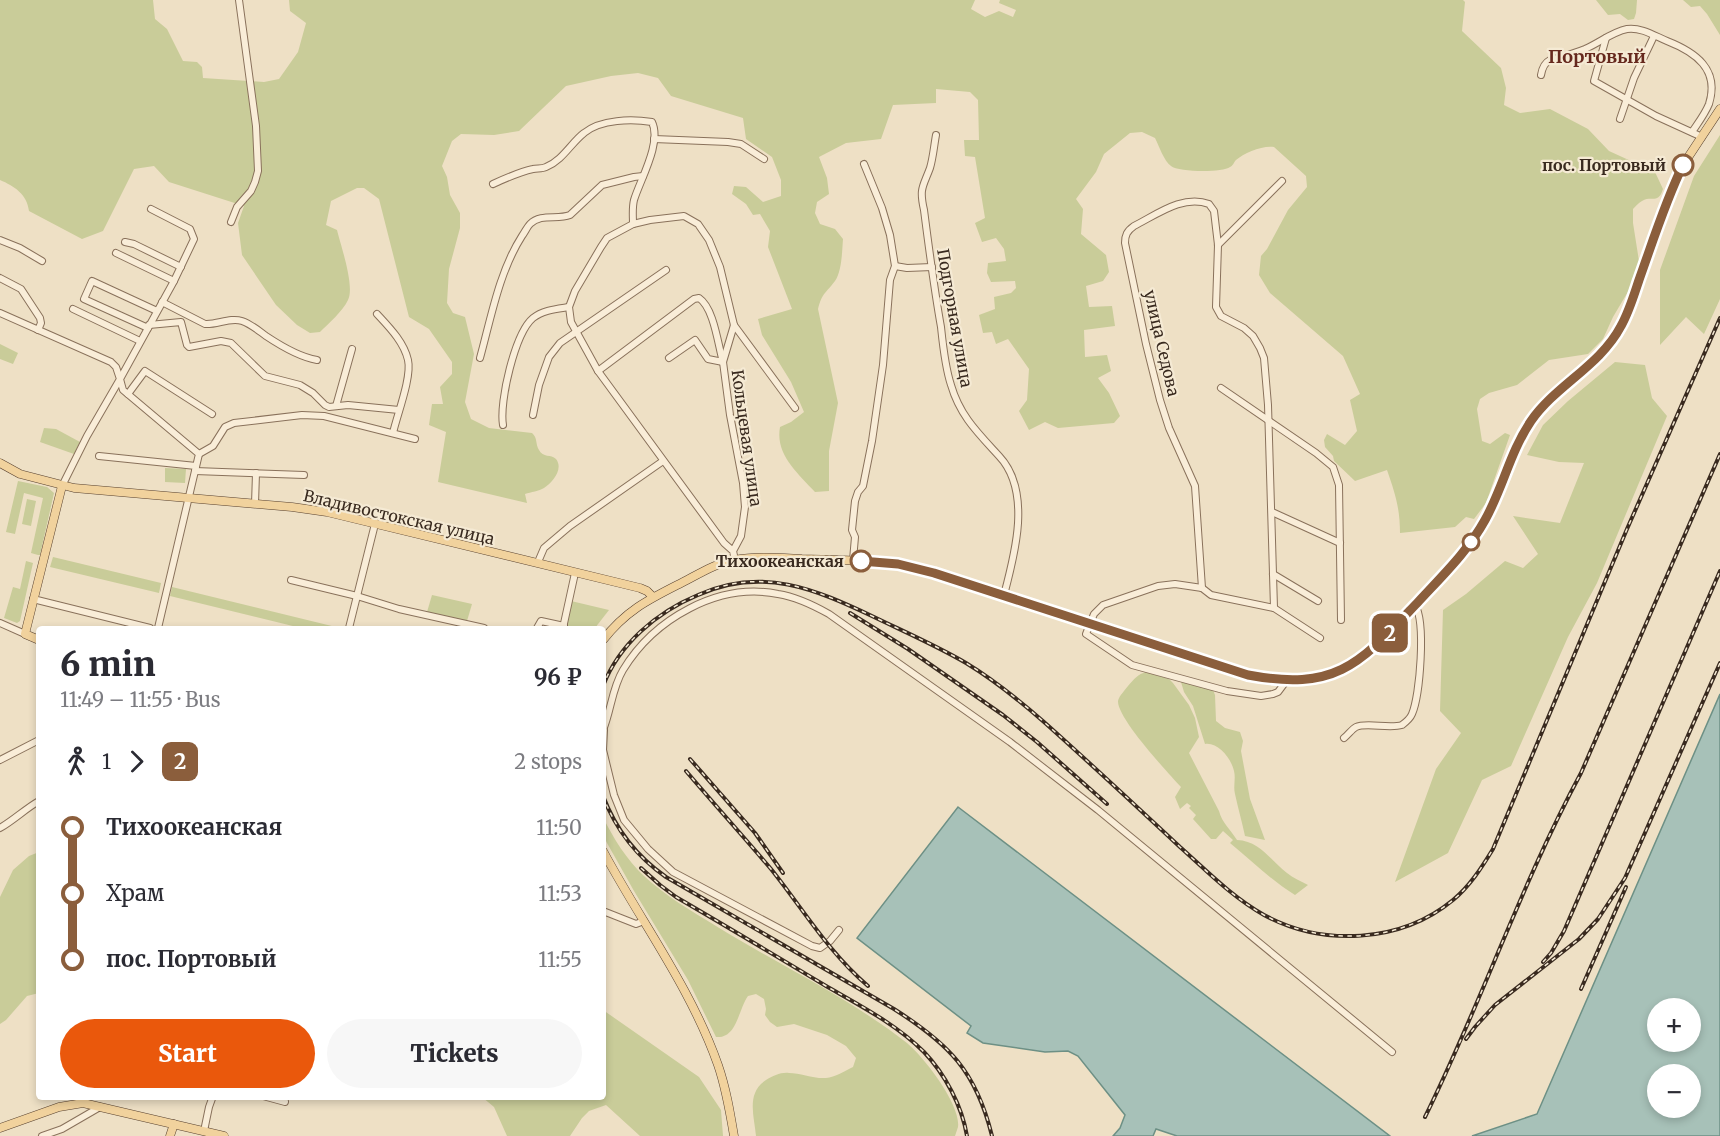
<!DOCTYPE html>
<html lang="en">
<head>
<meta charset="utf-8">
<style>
  :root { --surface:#fff; --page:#f7f7f7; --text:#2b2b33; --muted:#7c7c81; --accent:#ea580c }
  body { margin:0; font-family:Merriweather,serif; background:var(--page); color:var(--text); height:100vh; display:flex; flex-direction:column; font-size:22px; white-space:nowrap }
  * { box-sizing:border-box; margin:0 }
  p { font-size:20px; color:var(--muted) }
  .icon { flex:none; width:33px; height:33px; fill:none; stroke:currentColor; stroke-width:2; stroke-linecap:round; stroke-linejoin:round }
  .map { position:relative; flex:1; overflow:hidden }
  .sheet { position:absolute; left:36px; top:626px; width:570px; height:474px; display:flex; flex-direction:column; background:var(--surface); border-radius:6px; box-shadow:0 3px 9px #0003 }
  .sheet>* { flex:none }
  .badge { padding:0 12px; border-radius:9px; font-size:21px; line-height:39px }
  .fabs { position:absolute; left:1647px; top:998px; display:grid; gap:12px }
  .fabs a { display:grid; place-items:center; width:54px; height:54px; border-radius:50%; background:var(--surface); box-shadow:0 3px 9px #0003; font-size:30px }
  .map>.badge { position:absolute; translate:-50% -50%; box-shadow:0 0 0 3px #fff }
  .legs { display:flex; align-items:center; gap:9px; height:66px; padding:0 24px; font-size:20px }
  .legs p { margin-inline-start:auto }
  .overview { display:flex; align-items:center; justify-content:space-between; height:102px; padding:0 24px }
  h1 { font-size:33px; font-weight:800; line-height:45px }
  .cta { display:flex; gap:12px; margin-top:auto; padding:12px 24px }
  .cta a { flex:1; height:69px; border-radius:36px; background:var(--accent); color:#fff; font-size:24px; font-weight:800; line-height:69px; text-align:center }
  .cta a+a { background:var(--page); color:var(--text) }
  ul { padding:0 24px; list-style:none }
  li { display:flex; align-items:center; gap:21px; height:66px; font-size:22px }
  li i { display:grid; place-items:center; width:9px; height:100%; margin:0 8px; background:currentColor }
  li i::after { content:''; width:15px; height:15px; margin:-8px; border:4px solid; border-radius:50%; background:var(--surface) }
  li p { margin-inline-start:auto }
  li:first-child i { background:linear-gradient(#0000 50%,currentColor 0) }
  li:last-child i { background:linear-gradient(currentColor 50%,#0000 0) }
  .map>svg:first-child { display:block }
  .green { fill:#c9cc99 }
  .water { fill:#a7c1b8; stroke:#6d9085; stroke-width:1.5; fill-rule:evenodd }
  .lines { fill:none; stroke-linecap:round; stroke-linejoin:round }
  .minor-casing { stroke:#89715b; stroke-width:8 }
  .major-casing { stroke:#57402f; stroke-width:9 }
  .minor { stroke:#f9edd8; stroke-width:6 }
  .major { stroke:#f1d29d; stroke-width:8 }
  .rail-casing { stroke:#392a1f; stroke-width:4 }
  .rail { stroke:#f5ead4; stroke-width:1.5; stroke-dasharray:4.5; stroke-linecap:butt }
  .line-1-casing { stroke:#fff; stroke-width:14 }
  .line-1 { stroke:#8b5e3c; stroke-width:9 }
  .stop-1-dot { fill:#fff; stroke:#8b5e3c; stroke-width:3 }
  .labels { text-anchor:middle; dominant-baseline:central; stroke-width:4.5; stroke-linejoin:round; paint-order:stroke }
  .stop-label { font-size:16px; font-weight:bold; fill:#392a1f; stroke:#f5ead4; text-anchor:end }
  .street-label { font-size:16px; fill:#392a1f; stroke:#f5ead4 }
  .neighbourhood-label { font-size:18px; font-weight:bold; fill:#66291e; stroke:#f5ead4 }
</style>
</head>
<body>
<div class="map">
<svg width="1720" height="1136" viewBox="0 0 1720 1136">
  <rect width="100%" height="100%" fill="#eee0c5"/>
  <g class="green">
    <path d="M0,0H153L155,19L167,29L183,61L197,62L202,67L203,78L264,82L279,79L298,52L306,23L290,11L289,0H975L971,9L985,17L999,11L1013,17L1016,10L999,3L1000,0H1463L1465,2L1462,31L1501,68L1506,88L1504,105L1520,113L1550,109L1588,129L1609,151L1655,172L1663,189C1658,205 1652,195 1642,201C1638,203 1636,206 1633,209V223L1639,261L1629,290L1613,317L1603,339L1588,354L1549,360L1517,385L1489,393L1480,399L1477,409L1482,441L1490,444L1505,433L1510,435L1486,503L1474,519L1466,517L1455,527L1400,533C1400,508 1395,493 1387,470L1355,481L1334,461L1333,456L1325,447L1324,440L1327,434L1345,445L1357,431L1350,400L1360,394L1343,356L1270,293L1259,275L1261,256L1267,249L1288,210L1307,187L1306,176L1274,147C1263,145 1244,153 1236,160C1234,162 1233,166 1230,167C1222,173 1178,172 1171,166C1164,161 1159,146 1155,138L1142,132L1130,133L1104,154L1096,172L1076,199L1083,209L1081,234L1106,255L1109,272L1103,281L1086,286L1089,307L1112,306L1115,326L1084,330L1085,357L1107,355L1111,371L1098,378L1109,393L1120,416L1114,423L1058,428L1045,422L1029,430L1019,411L1027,400L1029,369L1008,339L996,344L992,332L983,333L979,315L995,309L994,297L1011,293L1016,288L1015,281L991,282L987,273L988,263L1006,261L1004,249L996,238L982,242L975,223L985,218L975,157L965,156L964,140H979L978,100L970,92L936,89V103L893,105L881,139L846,143L819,157L827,178L829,194L817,202L815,213L820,224L835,229L843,239C842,251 842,271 835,281C826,293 822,293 818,309L838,403L829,451V491L815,492C798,473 775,455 780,427L791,422L804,412L791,382L762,335L758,319L792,309L768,247L770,231L760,214L753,215L746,204L732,194L734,186L746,187L763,202L781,196V180L772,157L746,139L743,118L671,96L658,78L638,73L611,76L566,86L519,131L494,135L461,134L452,141L442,166L447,177L450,195L460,213V228L449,269L447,303L453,313L465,317L474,354L465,402L471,419L489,428L532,433C538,438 535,444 539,450C543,458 551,454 556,459C564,469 552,483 544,488C539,491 531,492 525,494L527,503L438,482L446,432L429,425L432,404H443L440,387L452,374V362L429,329L409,317L379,199L364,188H357L331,201L326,225L337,230C341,246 355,287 348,300C343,311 328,324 320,332L310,333L297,325L276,305L242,255L238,223L244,206L169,182L154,166L134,169L103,231L82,239L29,211C27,194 14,186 0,180Z"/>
    <polygon points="1596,0 1637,0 1636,13 1634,19 1628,20 1620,14 1608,15"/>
    <polygon points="1683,0 1720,0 1720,35 1707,14 1700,6 1691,7"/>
    <polygon points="1720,135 1720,299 1704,334 1686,317 1660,345 1660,270 1694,176"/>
    <polygon points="0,344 18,353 13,364 0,359"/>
    <polygon points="1615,362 1645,365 1652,398 1667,416 1597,583 1568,637 1511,766 1482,780 1448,853 1395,882 1436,769 1461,733 1440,711 1443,610 1466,594 1505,561 1523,568 1538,554 1513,516 1560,523 1584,463 1559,462 1527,455 1543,425 1568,401"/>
    <polygon points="44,428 56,429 80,442 74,454 40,442"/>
    <polygon points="165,468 186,469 185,483 165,482"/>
    <polygon points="18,481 47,487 54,493 40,555 38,555 31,553 43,498 24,493 15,534 6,532"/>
    <polygon points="27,499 36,501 31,526 22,524"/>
    <polygon points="53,557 161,583 159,593 50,567"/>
    <polygon points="26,561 33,563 20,621 17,623 4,618 13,587 20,589"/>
    <polygon points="172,587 340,628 301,628 170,596"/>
    <polygon points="432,595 472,604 467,621 427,612"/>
    <polygon points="571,601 609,610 595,628 566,628"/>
    <path d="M1146,672L1169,679L1173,683L1189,705L1195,718L1199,737L1189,753L1219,811C1222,823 1231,830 1237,840C1260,841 1270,860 1287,873C1293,878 1301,881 1308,885L1295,895C1272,881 1252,861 1230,843L1233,840L1223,831L1216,839H1211L1193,819L1196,815L1189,808L1191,806L1187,803L1180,809L1175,797L1181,787C1168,773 1117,718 1118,701C1119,696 1125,690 1128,686C1134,679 1138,674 1146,672Z"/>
    <path d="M1181,682L1213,690L1215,695L1216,721L1225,728L1240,732L1243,741L1241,751L1250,799L1265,840L1245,836C1242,822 1238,808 1235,794C1233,786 1236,779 1234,771C1231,758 1218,742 1205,744L1193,706L1184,692Z"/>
    <path d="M603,817C613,838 627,860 644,876C664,895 693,912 716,926C779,965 848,997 907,1043C924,1057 961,1105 958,1127C957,1130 956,1133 955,1136H756C754,1115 746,1093 766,1080C773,1076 781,1072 789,1073C800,1073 814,1079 826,1078C835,1077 845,1071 853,1067L856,1058L846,1046L827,1035L794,1024L777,1027L770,1022L765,1015L766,1009L764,999L756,994L748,996C738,1010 737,1039 716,1037L688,980L634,891L607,843L603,835Z"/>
    <polygon points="39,852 39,993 27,996 6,1020 0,1024 0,897 13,870 29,856"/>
    <polygon points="603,1010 699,1077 721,1110 723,1136 640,1136 606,1105 589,1111 582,1118 570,1136 507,1136 494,1107 482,1097 603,1096"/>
  </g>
  <g class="water">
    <path d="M1720,694V1136H1472L1537,1114ZM1658,1008H1690V1041H1658ZM1658,1074H1690V1107H1658Z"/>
    <polygon points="958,807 1390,1136 1177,1136 1156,1129 1153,1136 1113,1136 1120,1128 1125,1115 1078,1056 1068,1051 1045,1052 983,1043 967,1033 971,1026 857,938"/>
  </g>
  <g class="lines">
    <g class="minor-casing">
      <g id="minor">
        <polyline points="1606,38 1594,81 1656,116 1702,137"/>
        <path d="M1541,75C1542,69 1544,63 1550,60C1550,59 1558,58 1559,58C1568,55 1577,52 1585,49C1599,43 1612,32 1627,29C1641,27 1655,36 1667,41C1695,52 1720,69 1709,104C1705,114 1698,123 1692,132"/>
        <polyline points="1620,119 1634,78 1654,36"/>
        <path d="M936,135C934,146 933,158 930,168C923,187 919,188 924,210C929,249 934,288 941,327C943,346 945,367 951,385C960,416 978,433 999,456C1032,491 1015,554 1004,595"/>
        <polyline points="654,139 728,142 741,144 764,159"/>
        <path d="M493,184C506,178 519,172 533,169C537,168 542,169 546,167C563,160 571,143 584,133C601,119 632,119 652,122C662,143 640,180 634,200C632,208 633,216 633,224"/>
        <polyline points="151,209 190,229 194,239 174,281 120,379 123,390 199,454 158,628"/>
        <polyline points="231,222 237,207 251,191 255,182 258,171 256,126 239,0"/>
        <polyline points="0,240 20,248 42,261"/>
        <polyline points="125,242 134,244 181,267"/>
        <polyline points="1218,245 1282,181"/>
        <polyline points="116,253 174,281"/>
        <polyline points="895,266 907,268 932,267"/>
        <polyline points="0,278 21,289 40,318 41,323 38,330"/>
        <path d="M162,302L205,324C217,325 230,317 242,321C251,324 259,331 266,336C281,346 299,357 317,360"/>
        <polyline points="73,309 140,341"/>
        <polyline points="0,313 111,362 116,367 120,379 87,436 62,486"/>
        <path d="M377,314C389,327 404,342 408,360C412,377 397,415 393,433"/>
        <polyline points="149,325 181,322 187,345 189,347 221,341 231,343 265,376 300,385 313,393 325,405 329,407 348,405 399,410"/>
        <polyline points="734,325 795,408"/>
        <polyline points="148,328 84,299 92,281 157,311"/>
        <path d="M480,358C491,318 499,272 522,236C525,232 527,227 530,224C541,213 557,220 570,215L602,185L634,177L643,176"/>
        <path d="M598,371L694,299L699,298C714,308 718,345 723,362L708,359L695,340L669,358"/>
        <polyline points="1221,388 1316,453 1333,467 1339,485 1341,620"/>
        <polyline points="128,394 145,371 212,414"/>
        <polyline points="336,406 352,349"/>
        <polyline points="533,415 539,385 549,357 560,343 666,270"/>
        <path d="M503,425C499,402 515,333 533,318C543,310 556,309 569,307"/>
        <polyline points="199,454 213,446 225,427 234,423 302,415 324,416 415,439"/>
        <polyline points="99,456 196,466"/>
        <polyline points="195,471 304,475"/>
        <polyline points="255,504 256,473"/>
        <polyline points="1272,512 1340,543"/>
        <polyline points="733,551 741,536 745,507 743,483 730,415 723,362 734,325 720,267 709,240 698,224 684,216 650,220 633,224 607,238 601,247 575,291 569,307 571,322 598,371 724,543 733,551 735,560"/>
        <polyline points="853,560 855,537 852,530 855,501 858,492 863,486 872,441 883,365 890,280 895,266 890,235 882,208 864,164"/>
        <polyline points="538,562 544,548 570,526 663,461"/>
        <polyline points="1273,574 1318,601"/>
        <polyline points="291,580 357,596 399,609 484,628"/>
        <path d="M1202,588L1195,486L1169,428L1160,400L1146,344L1125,243C1125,235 1127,231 1134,226C1156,215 1183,194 1209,204L1214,211L1218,245L1216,307L1221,316L1244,328L1253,336L1260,348L1264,358L1268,405L1274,608"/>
        <polyline points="33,599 150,628"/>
        <polyline points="0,623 25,634"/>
        <polyline points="349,628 375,524"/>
        <polyline points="537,628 541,621 564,626"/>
        <polyline points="563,628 575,573"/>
        <polyline points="1287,680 1278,692 1273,694 1261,696 1227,691 1132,665 1086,634 1094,614 1103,605 1158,586 1175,584 1202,588 1211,595 1274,608 1320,638"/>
        <path d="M603,730C611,711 612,688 623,670C654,619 718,582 778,594C797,597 813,605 829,614L1010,742L1098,810L1392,1052"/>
        <polyline points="604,730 603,750 614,795 624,820 648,849 673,872 812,946 820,948 830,941 839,930"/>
        <path d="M1344,738C1348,735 1352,729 1356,727C1366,722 1389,729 1402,725C1406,722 1410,719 1412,714C1420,695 1426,622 1415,605"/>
        <polyline points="0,760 39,740"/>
        <path d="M0,828C14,820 25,809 39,801"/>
        <polyline points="603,911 636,924 644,921"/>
        <polyline points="263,1096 285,1102"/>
        <polyline points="204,1131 209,1107 213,1096"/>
        <polyline points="42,1136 62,1129 100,1107"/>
      </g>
    </g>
    <g class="major-casing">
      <g id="major">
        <polyline points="0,463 20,474 74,488 292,507 327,512 640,588 647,591 653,597"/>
        <polyline points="39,640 25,634 62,486"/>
        <path d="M603,640C628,608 652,598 687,580C702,572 717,563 734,560C756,556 780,558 802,559C848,560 890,560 934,573L1248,675C1340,693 1364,659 1422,597C1445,573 1469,549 1485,520C1500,492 1507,459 1524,432C1533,418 1543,405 1555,394C1575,375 1599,360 1615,338C1628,319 1634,296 1641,275C1652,243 1663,212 1675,181L1683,165L1720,109"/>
        <path d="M603,851C641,922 691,988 718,1065C726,1088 730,1112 734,1136"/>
        <polyline points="0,1128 59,1107 83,1103 224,1136"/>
        <polyline points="170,1136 174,1124"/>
      </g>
    </g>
    <use href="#minor" class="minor"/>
    <use href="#major" class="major"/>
    <g class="rail-casing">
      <g id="rail">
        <polyline points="850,613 908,649 1003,715 1037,742 1107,804"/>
        <path d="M603,686C619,644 657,612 698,595C762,566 815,589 874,617C905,632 937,646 966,663C994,680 1020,701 1044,722C1090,763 1135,805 1180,847C1207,871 1232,897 1264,915C1323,947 1401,943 1453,900C1470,886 1482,867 1493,849L1627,529L1720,318"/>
        <polyline points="690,759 755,833 783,873"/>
        <path d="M686,771C714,804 743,836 771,869C803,909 829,953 868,986"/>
        <path d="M603,796C616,830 636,856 666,877L894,1009C949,1044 976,1071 992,1136"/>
        <path d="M641,868L660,885L676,897C726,926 776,956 826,986C859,1005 896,1024 924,1052C945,1074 962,1106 967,1136"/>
        <polyline points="1543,962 1551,953 1564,931 1720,571"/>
        <polyline points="1581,989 1626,887"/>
        <polyline points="1466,1039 1475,1027 1495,1005 1579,939 1598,919 1625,878 1720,663"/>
        <path d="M1425,1117C1481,1004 1521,884 1581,773L1720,454"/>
      </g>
    </g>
    <use href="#rail" class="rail"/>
  </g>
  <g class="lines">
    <g class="line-1-casing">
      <path id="line-1" d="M861,561L898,564L934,573L1248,675C1339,692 1361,662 1419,601C1443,575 1468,551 1485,520C1503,488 1510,452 1531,421C1556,385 1600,366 1621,326C1629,312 1634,295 1639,280C1653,241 1665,202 1683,165"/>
    </g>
    <use href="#line-1" class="line-1"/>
  </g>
  <g class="stop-1-dot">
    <circle cx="1683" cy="165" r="10"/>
    <circle cx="1471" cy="542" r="8"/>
    <circle cx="861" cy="561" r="10"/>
  </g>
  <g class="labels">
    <g class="stop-label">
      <text x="1666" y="165">пос. Портовый</text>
      <text x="844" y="561">Тихоокеанская</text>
    </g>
    <g class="street-label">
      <text transform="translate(955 318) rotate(80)">Подгорная улица</text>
      <text transform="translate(1162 343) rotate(77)">улица Седова</text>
      <text transform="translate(747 438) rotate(82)">Кольцевая улица</text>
      <text transform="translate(399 517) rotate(13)">Владивостокская улица</text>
    </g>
    <g class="neighbourhood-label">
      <text x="1597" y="56">Портовый</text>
    </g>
  </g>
</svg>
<div class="fabs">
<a>+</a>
<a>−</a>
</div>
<b class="badge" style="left:1390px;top:633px;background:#8b5e3c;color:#fff">2</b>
<section class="sheet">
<div class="overview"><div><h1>6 min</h1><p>11:49 – 11:55 · Bus</p></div><b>96 ₽</b></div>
<div class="legs"><svg class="icon" aria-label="walk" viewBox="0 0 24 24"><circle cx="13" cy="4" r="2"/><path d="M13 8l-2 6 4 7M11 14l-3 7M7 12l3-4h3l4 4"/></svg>1<svg class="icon" aria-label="forward" viewBox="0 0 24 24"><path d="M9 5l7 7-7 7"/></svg><b class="badge" style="background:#8b5e3c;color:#fff">2</b><p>2 stops</p></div>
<ul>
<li><i style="color:#8b5e3c"></i><b>Тихоокеанская</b><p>11:50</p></li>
<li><i style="color:#8b5e3c"></i><span>Храм</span><p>11:53</p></li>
<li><i style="color:#8b5e3c"></i><b>пос. Портовый</b><p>11:55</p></li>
</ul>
<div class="cta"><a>Start</a><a>Tickets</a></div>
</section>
</div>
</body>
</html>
